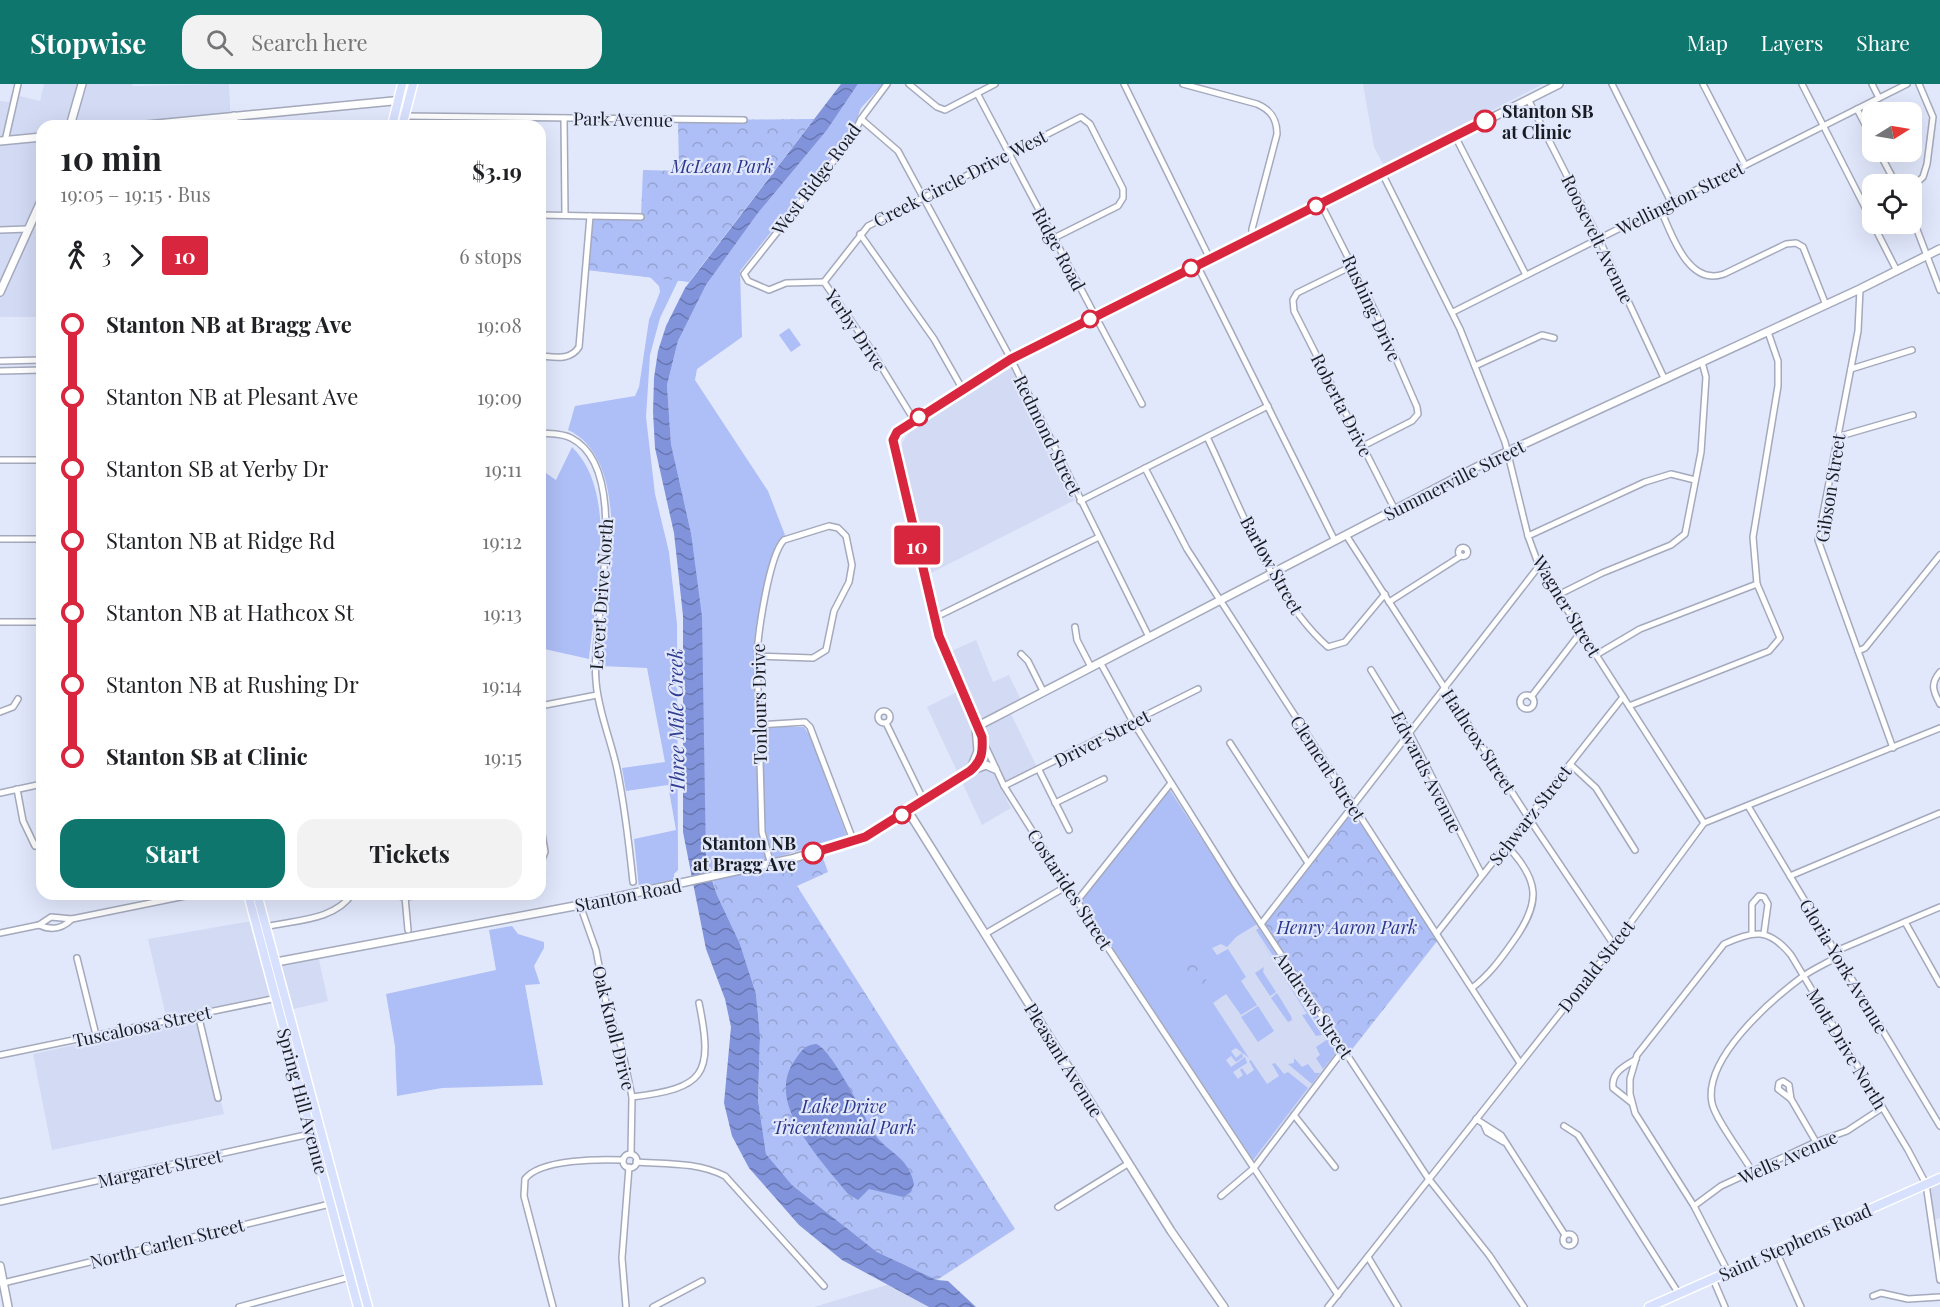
<!DOCTYPE html>
<html lang="en">
<head>
<meta charset="utf-8">
<style>
  :root { --surface:#fff; --page:#f2f2f2; --text:#202124; --muted:#757577; --accent:#0f766e }
  body { margin:0; font-family:"Playfair Display",serif; background:var(--page); color:var(--text); height:100vh; display:flex; flex-direction:column; font-size:22px; white-space:nowrap }
  * { box-sizing:border-box; margin:0 }
  p { font-size:20px; color:var(--muted) }
  .icon { flex:none; width:33px; height:33px; fill:none; stroke:currentColor; stroke-width:2; stroke-linecap:round; stroke-linejoin:round }
  .map { position:relative; flex:1; overflow:hidden }
  .details { position:absolute; left:36px; top:36px; width:510px; height:780px; display:flex; flex-direction:column; background:var(--surface); border-radius:18px; box-shadow:0 6px 24px #0002 }
  .details>* { flex:none }
  .badge { padding:0 12px; border-radius:4px; font-size:21px; line-height:39px }
  .needle { width:39px; rotate:79deg }
  .buttons { position:absolute; left:1862px; top:18px; display:grid; gap:12px }
  .buttons a { display:grid; place-items:center; width:60px; height:60px; border-radius:12px; background:var(--surface); box-shadow:0 6px 24px #0002; font-size:30px }
  .map>.badge { position:absolute; translate:-50% -50%; box-shadow:0 0 0 3px #fff }
  .legs { display:flex; align-items:center; gap:9px; height:66px; padding:0 24px; font-size:20px }
  .legs p { margin-inline-start:auto }
  .overview { display:flex; align-items:center; justify-content:space-between; height:102px; padding:0 24px }
  h1 { font-size:33px; font-weight:700; line-height:45px }
  .action { display:flex; gap:12px; margin-top:auto; padding:12px 24px }
  .action a { flex:1; height:69px; border-radius:18px; background:var(--accent); color:#fff; font-size:24px; font-weight:700; line-height:69px; text-align:center }
  .action a+a { background:var(--page); color:var(--text) }
  ul { padding:0 24px; list-style:none }
  li { display:flex; align-items:center; gap:21px; height:72px; font-size:22px }
  li i { display:grid; place-items:center; width:9px; height:100%; margin:0 8px; background:currentColor }
  li i::after { content:''; width:15px; height:15px; margin:-8px; border:4px solid; border-radius:50%; background:var(--surface) }
  li p { margin-inline-start:auto }
  li:first-child i { background:linear-gradient(#0000 50%,currentColor 0) }
  li:last-child i { background:linear-gradient(currentColor 50%,#0000 0) }
  header { display:flex; align-items:center; gap:36px; box-sizing:border-box; height:84px; padding:0 30px; background:var(--accent); color:#fff }
  header strong { font-size:28px }
  nav { display:flex; gap:33px; margin-inline-start:auto; font-size:21px }
  .search { width:420px; height:54px; background:var(--page); display:flex; align-items:center; gap:15px; box-sizing:border-box; padding:0 21px; border-radius:18px; color:var(--muted); font-size:22px }
  .map>svg:first-child { display:block }
  .built { fill:#d2daf4 }
  .green { fill:#aebef6 }
  .park { fill:url(#park-crowns) }
  .water { fill:url(#water-waves) }
  .lines { fill:none; stroke-linecap:round; stroke-linejoin:round }
  .minor-casing { stroke:#a4a9bc; stroke-width:8 }
  .tertiary-casing { stroke:#a4a9bc; stroke-width:10 }
  .primary-casing { stroke:#fff; stroke-width:11 }
  .minor { stroke:#fff; stroke-width:5 }
  .tertiary { stroke:#fff; stroke-width:7 }
  .primary { stroke:#d7e0fc; stroke-width:8 }
  .line-1-casing { stroke:#fff; stroke-width:14 }
  .line-1 { stroke:#d7263d; stroke-width:9 }
  .stop-1-dot { fill:#fff; stroke:#d7263d; stroke-width:3 }
  .labels { text-anchor:middle; dominant-baseline:central; stroke-width:4.5; stroke-linejoin:round; paint-order:stroke }
  .stop-label { font-size:18px; font-weight:bold; fill:#1a1c23; stroke:#e2e8fc; text-anchor:start }
  .street-label { font-size:18px; fill:#1a1c23; stroke:#e2e8fc }
  .park-label { font-size:18px; font-style:italic; fill:#2c378b; stroke:#e2e8fc }
  .water-label { font-size:20px; font-style:italic; fill:#303d91; stroke:#e2e8fc }
</style>
</head>
<body>
<header>
<strong>Stopwise</strong>
<div class="search"><svg class="icon" aria-label="search" viewBox="0 0 24 24"><circle cx="10" cy="10" r="6"/><path d="M15 15l6 6"/></svg>Search here</div>
<nav><a>Map</a><a>Layers</a><a>Share</a></nav>
</header>
<div class="map">
<svg width="1940" height="1223" viewBox="0 0 1940 1223">
  <defs>
    <pattern id="park-crowns" width="20" height="18" patternUnits="userSpaceOnUse" patternTransform="scale(1.5)"><rect width="20" height="18" fill="#aebef6"/><path d="M2 6a3 3 0 1 1 6 0M12 15a3 3 0 1 1 6 0" fill="none" stroke="#95a3d3"/></pattern>
    <pattern id="water-waves" width="16" height="10" patternUnits="userSpaceOnUse" patternTransform="scale(1.5)"><rect width="16" height="10" fill="#8193db"/><path d="M0 5q4-4 8 0t8 0" fill="none" stroke="#6977b1"/></pattern>
  </defs>
  <rect width="100%" height="100%" fill="#e2e8fc"/>
  <g class="built">
    <polygon points="44,0 132,0 133,2 229,0 231,42 42,42 42,233 0,233 0,17 9,18 11,10 40,17"/>
    <polygon points="1363,0 1543,0 1384,82 1374,63"/>
    <polygon points="1010,282 1075,416 931,489 901,368 902,359 912,344"/>
    <polygon points="976,556 993,598 1009,591 1020,614 1007,622 1037,683 999,701 1011,724 982,741 927,623 963,605 949,568"/>
    <polygon points="1171,699 1344,965 1254,1084 1077,817"/>
    <polygon points="269,834 279,874 317,867 328,917 277,929 274,919 202,933 224,1030 52,1066 33,970 168,941 148,855"/>
    <polygon points="1940,1099 1940,1134 1935,1136 1930,1103"/>
    <polygon points="890,1200 929,1223 814,1223"/>
  </g>
  <g class="green">
    <path d="M858,0H883L861,24L853,45L740,187L742,253L697,285L695,296L768,407L785,451C751,505 755,581 756,643H804L810,652L847,752L745,783L711,786L706,778L691,449L671,360L667,301L678,257L706,201L758,129L827,46Z"/>
    <path d="M687,178L660,234L650,271L646,333L655,410L669,468L677,540L678,786L674,790V797L639,804L634,755L676,746L668,701L626,707L622,684L665,678L647,584L601,582C605,521 637,378 568,346L575,322L635,312L639,303L649,236L660,208L659,202L650,193L614,189Z"/>
    <polygon points="789,244 801,261 791,268 779,251"/>
    <path d="M572,363C620,409 595,514 589,575L540,564V385L556,396Z"/>
    <polygon points="1169,705 1257,840 1236,853 1227,863 1221,860 1212,864 1217,871 1228,865 1246,893 1241,897 1257,921 1241,931 1226,910 1213,919 1249,974 1236,964 1231,967 1236,974 1242,969 1243,973 1236,978 1231,972 1226,976 1231,983 1245,973 1247,979 1233,988 1238,995 1243,991 1240,986 1242,984 1247,991 1254,986 1249,977 1251,976 1267,1000 1279,992 1272,980 1275,979 1284,990 1288,988 1308,1004 1253,1076 1081,816"/>
    <polygon points="512,842 518,850 544,858 544,864 534,882 540,900 525,901 543,1001 442,1004 397,1012 395,962 386,910 496,886 489,846"/>
    <polygon points="1259,844 1327,948 1324,950 1256,846"/>
    <polygon points="1258,852 1322,951 1316,952 1302,931 1307,930"/>
    <polygon points="1264,883 1263,888 1276,908 1270,912 1255,889"/>
    <polygon points="1277,909 1291,932 1292,936 1288,938 1271,914"/>
    <polygon points="1258,922 1274,947 1258,958 1241,933"/>
    <polygon points="1331,953 1339,965 1323,985 1316,974 1320,971 1316,963"/>
    <polygon points="1294,974 1302,983 1308,980 1315,989 1320,989 1312,1000 1288,980 1294,979"/>
  </g>
  <g class="park">
    <polygon points="814,35 689,198 586,186 590,132 641,132 643,86 679,87 678,36"/>
    <polygon points="1352,726 1438,856 1350,968 1264,840"/>
    <polygon points="820,766 828,788 797,802 1015,1145 937,1196 877,1168 792,1101 766,1070 758,1016 760,952 756,910 740,860 717,811 712,794"/>
    <polygon points="1193,875 1207,897 1191,908 1177,885"/>
  </g>
  <g class="water">
    <polygon points="841,0 858,0 827,46 758,129 706,201 678,257 667,301 671,360 691,449 702,533 706,778 717,811 740,860 756,910 760,952 758,1016 766,1070 792,1101 877,1168 937,1196 948,1197 976,1223 929,1223 842,1176 799,1141 749,1084 732,1052 724,1019 731,943 725,915 706,865 683,748 683,532 674,449 655,364 653,328 654,294 658,267 666,242 685,204"/>
    <path d="M816,960C831,964 863,1030 872,1046C885,1069 908,1070 914,1100L911,1108L903,1113L869,1105L858,1116L848,1110C822,1077 766,1021 793,979C800,969 803,961 816,960Z"/>
  </g>
  <g class="lines">
    <g class="minor-casing">
      <g id="minor">
        <polyline points="887,0 861,35 851,55 744,190 748,197 769,206 786,199 824,198 868,261 914,336"/>
        <polyline points="909,0 937,23 945,26 995,0"/>
        <polyline points="1124,0 1210,175"/>
        <path d="M1183,0L1257,20C1271,26 1277,35 1277,50L1252,145V154"/>
        <polyline points="1612,0 1671,118"/>
        <polyline points="1703,0 1745,81"/>
        <polyline points="1802,0 1872,137"/>
        <polyline points="1872,0 1879,14"/>
        <polyline points="977,9 1142,320"/>
        <polyline points="1528,15 1599,155 1665,296"/>
        <polyline points="1857,25 1872,54"/>
        <polyline points="234,31 236,42"/>
        <polyline points="403,32 744,36"/>
        <polyline points="564,34 565,131"/>
        <polyline points="861,35 898,67 1011,275 1149,553"/>
        <polyline points="1455,52 1526,191"/>
        <polyline points="5,57 18,0"/>
        <polyline points="1879,68 1896,100"/>
        <polyline points="1382,89 1460,245 1505,358 1528,452 1539,482 1704,739"/>
        <polyline points="1911,104 1923,93 1927,80 1933,33 1919,0"/>
        <polyline points="1321,120 1376,229 1417,323 1418,330 1412,337 1363,362"/>
        <path d="M1660,124C1671,149 1688,203 1724,190L1786,160L1796,159L1803,163L1826,221"/>
        <polyline points="1911,130 1940,206"/>
        <polyline points="540,131 641,133"/>
        <polyline points="1873,140 1897,187"/>
        <polyline points="0,146 28,145"/>
        <polyline points="860,150 934,255 963,306"/>
        <polyline points="1197,181 1335,457"/>
        <polyline points="1352,182 1297,209 1293,216 1294,227 1395,426"/>
        <polyline points="824,198 868,142 1081,33 1090,40 1123,105 1123,114 1118,122 1052,155"/>
        <polyline points="1860,205 1858,247 1818,456 1893,664"/>
        <polyline points="1453,228 1907,0"/>
        <path d="M540,272C555,273 570,277 579,263L590,132"/>
        <polyline points="0,277 42,276"/>
        <polyline points="1475,282 1542,251 1554,254"/>
        <polyline points="1851,285 1912,266"/>
        <polyline points="0,287 42,286"/>
        <path d="M540,349C550,350 562,349 571,354C635,386 590,540 596,597C598,627 611,656 617,685C625,723 629,760 633,798"/>
        <path d="M1207,353C1240,421 1271,512 1328,563L1345,558L1385,510"/>
        <polyline points="1837,353 1913,331"/>
        <polyline points="0,376 42,376"/>
        <polyline points="1145,384 1187,465 1520,979"/>
        <polyline points="1080,417 1268,322"/>
        <polyline points="1346,451 1528,733 1614,861"/>
        <polyline points="1528,452 1645,398 1671,390 1695,396"/>
        <polyline points="0,455 42,455"/>
        <circle cx="1463" cy="468" r="4.5"/>
        <polyline points="1558,511 1602,489 1671,461 1685,450 1701,368 1706,293 1702,278"/>
        <polyline points="1389,518 1461,472"/>
        <polyline points="934,534 1099,453"/>
        <polyline points="0,538 42,538"/>
        <polyline points="1075,543 1077,556 1091,583"/>
        <polyline points="1858,567 1865,564 1940,471"/>
        <polyline points="1021,570 1028,577 1043,607"/>
        <polyline points="1596,571 1640,545 1757,500"/>
        <path d="M757,572L813,574L826,566L834,527L849,498L852,481L846,452L838,444L829,442L784,456C769,471 758,549 757,572L762,748L771,781"/>
        <polyline points="1100,578 1133,638 1236,802 1428,1094 1489,1171 1524,1223"/>
        <polyline points="1371,586 1409,648 1482,791"/>
        <path d="M1940,588C1930,600 1933,607 1940,620"/>
        <circle cx="1527" cy="618" r="7"/>
        <polyline points="1531,613 1581,548"/>
        <polyline points="540,622 597,611"/>
        <polyline points="1629,622 1769,567 1780,554 1757,500 1753,453 1778,302 1778,277 1768,248"/>
        <circle cx="884" cy="633" r="6"/>
        <polyline points="0,628 13,623 18,615"/>
        <polyline points="886,639 924,717"/>
        <polyline points="759,641 805,638 810,643 853,756"/>
        <polyline points="977,644 1004,702 1067,802 1338,1211"/>
        <polyline points="1230,659 1308,779"/>
        <polyline points="1570,680 1596,704 1635,766"/>
        <polyline points="1039,686 1069,746"/>
        <polyline points="1004,702 1198,605"/>
        <polyline points="17,705 23,737 35,762"/>
        <polyline points="0,709 42,700"/>
        <polyline points="1055,719 1104,695"/>
        <polyline points="1748,722 1940,1042"/>
        <polyline points="540,738 545,768 540,780"/>
        <polyline points="1790,792 1940,729"/>
        <polyline points="388,810 405,813 429,810"/>
        <polyline points="405,813 408,846"/>
        <polyline points="1077,817 1171,699"/>
        <polyline points="580,821 596,866 607,924 622,965 632,1013 631,1070"/>
        <polyline points="1905,838 1940,900"/>
        <polyline points="1261,840 1539,482"/>
        <path d="M39,841C52,847 62,845 72,835"/>
        <path d="M265,843C294,836 334,837 352,810"/>
        <polyline points="0,849 39,841 51,833 72,835 195,810"/>
        <polyline points="1437,849 1623,613"/>
        <polyline points="985,850 1067,802"/>
        <polyline points="1752,850 1752,820 1759,812 1764,813 1768,820 1764,849"/>
        <polyline points="1836,867 1940,823"/>
        <polyline points="77,874 96,951"/>
        <path d="M1472,904C1489,891 1500,876 1512,859C1541,819 1541,797 1506,761"/>
        <polyline points="198,930 218,1014"/>
        <polyline points="0,971 277,914"/>
        <polygon points="1783,997 1789,1001 1791,1015 1778,1005 1779,999"/>
        <path d="M632,1013C704,1004 714,992 699,919"/>
        <polyline points="1791,1015 1816,1058"/>
        <path d="M1632,1019L1613,1004C1611,988 1624,983 1636,975"/>
        <polyline points="1294,1031 1335,1083"/>
        <polyline points="1476,1035 1501,1051 1565,1151"/>
        <polyline points="1484,1041 1487,1048 1504,1058"/>
        <polyline points="1564,1042 1578,1051 1679,1210"/>
        <circle cx="630" cy="1077" r="7"/>
        <path d="M636,1078C666,1080 698,1078 725,1092L824,1202"/>
        <path d="M1752,1087C1743,1071 1715,1035 1712,1019C1703,975 1770,917 1802,893C1813,885 1827,879 1839,872"/>
        <polyline points="1221,1112 1254,1084 1344,965"/>
        <polyline points="0,1118 319,1048"/>
        <polyline points="1694,1122 1721,1102 1816,1058 1847,1047 1882,1024"/>
        <polyline points="1058,1123 1129,1079"/>
        <circle cx="1569" cy="1156" r="6"/>
        <polyline points="1776,1167 1801,1223"/>
        <polyline points="1368,1173 1398,1223"/>
        <path d="M1728,1188L1694,1122L1635,1029L1630,1010V995L1637,971L1724,860C1754,846 1769,844 1791,871L1908,1066L1926,1100L1940,1196"/>
        <polyline points="1713,1195 1725,1223"/>
        <polyline points="3,1199 330,1120"/>
        <polyline points="1873,1212 1881,1209 1908,1215 1940,1213"/>
        <polyline points="239,1223 350,1193"/>
        <path d="M553,1223L524,1112L525,1095C540,1075 600,1075 623,1076"/>
        <polyline points="626,1223 622,1174 629,1083"/>
        <polyline points="653,1223 702,1197"/>
        <polyline points="1328,1223 1614,861 1704,739 1940,644"/>
      </g>
    </g>
    <g class="tertiary-casing">
      <g id="tertiary">
        <polyline points="70,42 82,0"/>
        <polyline points="136,42 403,16"/>
        <polyline points="0,57 42,53"/>
        <polyline points="0,208 42,115"/>
        <polyline points="976,643 1498,372 1860,205 1940,165"/>
        <polyline points="970,687 978,667 976,643 939,552 893,356 897,348 1011,275 1559,0"/>
        <polyline points="970,687 986,681 995,685"/>
        <polyline points="908,727 1171,1147 1224,1223"/>
        <polyline points="271,879 580,821 791,775 865,753 973,684"/>
        <polyline points="0,1182 8,1223"/>
      </g>
    </g>
    <g class="primary-casing">
      <g id="primary">
        <polyline points="392,42 402,0"/>
        <polyline points="402,42 413,0"/>
        <polyline points="248,810 358,1223"/>
        <polyline points="257,810 368,1223"/>
        <polyline points="1649,1223 1940,1094"/>
      </g>
    </g>
    <use href="#minor" class="minor"/>
    <use href="#tertiary" class="tertiary"/>
    <use href="#primary" class="primary"/>
  </g>
  <g class="lines">
    <g class="line-1-casing">
      <path id="line-1" d="M813,769L865,753L970,687C982,677 983,668 982,653L939,552L893,356L897,348L1011,275L1485,37"/>
    </g>
    <use href="#line-1" class="line-1"/>
  </g>
  <g class="stop-1-dot">
    <circle cx="1485" cy="37" r="10"/>
    <circle cx="1316" cy="122" r="8"/>
    <circle cx="1191" cy="184" r="8"/>
    <circle cx="1090" cy="235" r="8"/>
    <circle cx="919" cy="333" r="8"/>
    <circle cx="902" cy="731" r="8"/>
    <circle cx="813" cy="769" r="10"/>
  </g>
  <g class="labels">
    <g class="stop-label">
      <text x="1502" y="27">Stanton SB<tspan x="1502" dy="21">at Clinic</tspan></text>
      <text x="796" y="759" text-anchor="end">Stanton NB<tspan x="796" dy="21">at Bragg Ave</tspan></text>
    </g>
    <g class="street-label">
      <text transform="translate(623 35) rotate(1)">Park Avenue</text>
      <text transform="translate(960 94) rotate(-27)">Creek Circle Drive West</text>
      <text transform="translate(816 95) rotate(-53)">West Ridge Road</text>
      <text transform="translate(1680 114) rotate(-27)">Wellington Street</text>
      <text transform="translate(1598 155) rotate(64)">Roosevelt Avenue</text>
      <text transform="translate(1059 165) rotate(62)">Ridge Road</text>
      <text transform="translate(1372 224) rotate(65)">Rushing Drive</text>
      <text transform="translate(856 246) rotate(56)">Yerby Drive</text>
      <text transform="translate(1342 321) rotate(63)">Roberta Drive</text>
      <text transform="translate(1048 351) rotate(64)">Redmond Street</text>
      <text transform="translate(1454 396) rotate(-27)">Summerville Street</text>
      <text transform="translate(1830 404) rotate(-81)">Gibson Street</text>
      <text transform="translate(1272 481) rotate(61)">Barlow Street</text>
      <text transform="translate(601 510) rotate(-86)">Levert Drive North</text>
      <text transform="translate(1567 522) rotate(59)">Wagner Street</text>
      <text transform="translate(759 620) rotate(-91)">Tonlours Drive</text>
      <text transform="translate(1102 654) rotate(-27)">Driver Street</text>
      <text transform="translate(1479 657) rotate(57)">Hathcox Street</text>
      <text transform="translate(1328 684) rotate(57)">Clement Street</text>
      <text transform="translate(1427 688) rotate(63)">Edwards Avenue</text>
      <text transform="translate(1530 731) rotate(-52)">Schwarz Street</text>
      <text transform="translate(1070 805) rotate(57)">Costarides Street</text>
      <text transform="translate(628 811) rotate(-11)">Stanton Road</text>
      <text transform="translate(1596 882) rotate(-52)">Donald Street</text>
      <text transform="translate(1844 882) rotate(59)">Gloria York Avenue</text>
      <text transform="translate(1314 921) rotate(56)">Andrews Street</text>
      <text transform="translate(142 942) rotate(-12)">Tuscaloosa Street</text>
      <text transform="translate(614 944) rotate(76)">Oak Knoll Drive</text>
      <text transform="translate(1847 965) rotate(59)">Mott Drive North</text>
      <text transform="translate(1064 976) rotate(58)">Pleasant Avenue</text>
      <text transform="translate(303 1017) rotate(75)">Spring Hill Avenue</text>
      <text transform="translate(1788 1073) rotate(-24)">Wells Avenue</text>
      <text transform="translate(160 1084) rotate(-12)">Margaret Street</text>
      <text transform="translate(1795 1158) rotate(-24)">Saint Stephens Road</text>
      <text transform="translate(167 1159) rotate(-14)">North Carlen Street</text>
    </g>
    <g class="park-label">
      <text x="722" y="82">McLean Park</text>
      <text x="1347" y="843">Henry Aaron Park</text>
      <text x="844" y="1022">Lake Drive<tspan x="844" dy="21">Tricentennial Park</tspan></text>
    </g>
    <g class="water-label">
      <text transform="translate(675 637) rotate(-91)">Three Mile Creek</text>
    </g>
  </g>
</svg>
<div class="buttons">
<a><svg class="needle" viewBox="-14 -14 28 28"><path d="M0-13l5 13h-10z" fill="#e53935"/><path d="M0 13l5-13h-10z" fill="#757577"/></svg></a>
<a><svg class="icon" aria-label="locate" viewBox="0 0 24 24"><circle cx="12" cy="12" r="6"/><path d="M12 2v4M12 18v4M2 12h4M18 12h4"/></svg></a>
</div>
<b class="badge" style="left:917px;top:461px;background:#d7263d;color:#fff">10</b>
<section class="details">
<div class="overview"><div><h1>10 min</h1><p>19:05 – 19:15 · Bus</p></div><b>$3.19</b></div>
<div class="legs"><svg class="icon" aria-label="walk" viewBox="0 0 24 24"><circle cx="13" cy="4" r="2"/><path d="M13 8l-2 6 4 7M11 14l-3 7M7 12l3-4h3l4 4"/></svg>3<svg class="icon" aria-label="forward" viewBox="0 0 24 24"><path d="M9 5l7 7-7 7"/></svg><b class="badge" style="background:#d7263d;color:#fff">10</b><p>6 stops</p></div>
<ul>
<li><i style="color:#d7263d"></i><b>Stanton NB at Bragg Ave</b><p>19:08</p></li>
<li><i style="color:#d7263d"></i><span>Stanton NB at Plesant Ave</span><p>19:09</p></li>
<li><i style="color:#d7263d"></i><span>Stanton SB at Yerby Dr</span><p>19:11</p></li>
<li><i style="color:#d7263d"></i><span>Stanton NB at Ridge Rd</span><p>19:12</p></li>
<li><i style="color:#d7263d"></i><span>Stanton NB at Hathcox St</span><p>19:13</p></li>
<li><i style="color:#d7263d"></i><span>Stanton NB at Rushing Dr</span><p>19:14</p></li>
<li><i style="color:#d7263d"></i><b>Stanton SB at Clinic</b><p>19:15</p></li>
</ul>
<div class="action"><a>Start</a><a>Tickets</a></div>
</section>
</div>
</body>
</html>
